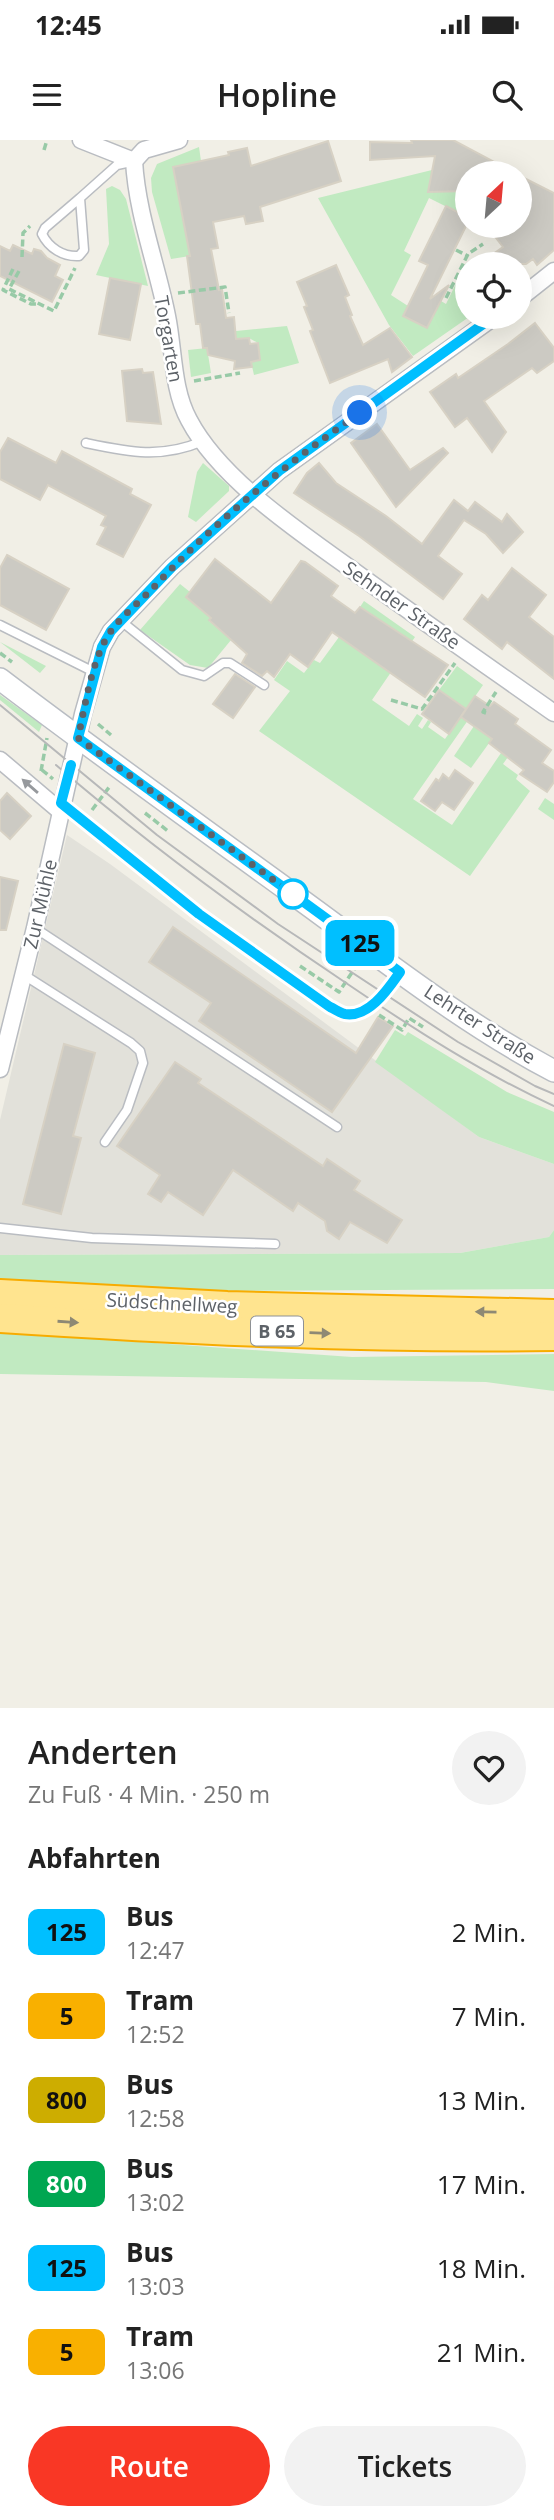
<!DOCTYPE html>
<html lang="de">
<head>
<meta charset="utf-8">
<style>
  :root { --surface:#fff; --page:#f2f2f2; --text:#222; --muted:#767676; --accent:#f93725 }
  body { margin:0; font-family:"Open Sans",sans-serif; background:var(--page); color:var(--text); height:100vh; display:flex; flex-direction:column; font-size:26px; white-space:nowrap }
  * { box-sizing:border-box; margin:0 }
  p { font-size:23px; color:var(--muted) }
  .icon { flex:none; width:38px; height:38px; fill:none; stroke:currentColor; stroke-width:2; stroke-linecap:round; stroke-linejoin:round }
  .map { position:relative; height:1568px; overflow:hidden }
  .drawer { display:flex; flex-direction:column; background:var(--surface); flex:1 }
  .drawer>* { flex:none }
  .badge { padding:0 14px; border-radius:10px; font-size:24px; line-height:46px }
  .needle { width:46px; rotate:26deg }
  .buttons { position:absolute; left:455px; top:21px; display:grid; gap:14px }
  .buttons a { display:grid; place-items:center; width:77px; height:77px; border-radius:50%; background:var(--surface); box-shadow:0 7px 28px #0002; font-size:35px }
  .you { position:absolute; width:35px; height:35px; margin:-18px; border:5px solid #fff; border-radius:50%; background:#1a73e8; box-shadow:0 0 0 10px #1a73e833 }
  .map>.badge { position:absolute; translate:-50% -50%; box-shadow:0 0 0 4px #fff }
  h2 { padding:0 28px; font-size:26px; line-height:63px }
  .round { display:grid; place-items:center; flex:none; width:74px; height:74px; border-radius:37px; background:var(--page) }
  .headline { display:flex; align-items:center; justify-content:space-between; height:119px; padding:0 28px }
  h1 { font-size:33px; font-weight:600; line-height:52px }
  .action { display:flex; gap:14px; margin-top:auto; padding:14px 28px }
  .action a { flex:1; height:80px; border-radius:42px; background:var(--accent); color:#fff; font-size:28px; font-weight:600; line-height:80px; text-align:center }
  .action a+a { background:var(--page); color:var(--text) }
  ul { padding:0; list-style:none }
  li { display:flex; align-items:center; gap:21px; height:84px; padding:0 28px }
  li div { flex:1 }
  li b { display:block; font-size:26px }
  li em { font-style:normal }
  li .badge { min-width:77px; font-weight:700; text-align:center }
  .status { display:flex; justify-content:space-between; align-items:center; height:49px; padding:0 35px; background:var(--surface); direction:ltr }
  .status svg { height:19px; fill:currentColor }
  header { display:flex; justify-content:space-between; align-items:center; height:91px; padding:0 28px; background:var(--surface); font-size:32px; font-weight:600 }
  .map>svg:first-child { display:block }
  .industrial { fill:#e2e1da }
  .green { fill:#c1eac1 }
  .building { fill:#cccac3; stroke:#d7d1c4; stroke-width:2 }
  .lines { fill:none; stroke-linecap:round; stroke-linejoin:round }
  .lane-casing { stroke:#b9bcc1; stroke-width:11 }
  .street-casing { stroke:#b9bcc1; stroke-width:19 }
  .secondary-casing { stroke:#b9bdc3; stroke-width:24 }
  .highway-casing { stroke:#f7ac00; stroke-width:32 }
  .path { stroke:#98caa7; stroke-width:3.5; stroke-dasharray:7 3.5; stroke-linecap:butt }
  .lane { stroke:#fff; stroke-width:8 }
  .street { stroke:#fff; stroke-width:16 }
  .secondary { stroke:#fff; stroke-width:21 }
  .highway { stroke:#ffe48f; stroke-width:28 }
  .tram { stroke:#b7b8b9; stroke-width:2 }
  .oneway { fill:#96999d }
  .oneway2 { fill:#8e8974 }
  .line-casing { stroke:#fff; stroke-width:16 }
  .line { stroke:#00bfff; stroke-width:10 }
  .walk { stroke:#5d6268; stroke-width:7; stroke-dasharray:0 12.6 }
  .stop-dot { fill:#fff; stroke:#00bfff; stroke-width:3.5 }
  .labels { text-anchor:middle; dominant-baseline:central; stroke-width:5; stroke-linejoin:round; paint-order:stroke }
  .shield { fill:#fff; stroke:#8e9195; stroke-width:2 }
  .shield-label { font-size:18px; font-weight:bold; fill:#5d6268 }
  .street-label { font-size:19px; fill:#5d6268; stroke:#fff }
</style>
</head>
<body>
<div class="status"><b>12:45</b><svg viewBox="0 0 49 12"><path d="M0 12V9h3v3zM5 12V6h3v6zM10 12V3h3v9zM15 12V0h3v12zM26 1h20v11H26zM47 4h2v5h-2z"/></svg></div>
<header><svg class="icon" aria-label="menu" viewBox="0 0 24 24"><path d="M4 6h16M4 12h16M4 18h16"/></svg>Hopline<svg class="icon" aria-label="search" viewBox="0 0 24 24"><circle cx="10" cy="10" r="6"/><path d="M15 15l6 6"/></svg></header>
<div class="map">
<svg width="554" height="1568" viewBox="0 0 554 1568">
  <rect width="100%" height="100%" fill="#f1efe6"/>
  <polygon class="industrial" points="67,695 110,724 479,997 554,1024 554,1090 549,1097 460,1113 0,1115 0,980"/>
  <g class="green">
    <polygon points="199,7 201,21 173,27 190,116 171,119 152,52 151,38 157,24"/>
    <polygon points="432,30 429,52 467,51 467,59 459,60 459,73 429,58 404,111 411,115 391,155 408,166 403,176 427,188 441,161 446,164 466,123 471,124 467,124 469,177 413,216 389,185 318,58"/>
    <polygon points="112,46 120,50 126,59 148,146 96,135 109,104 106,49"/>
    <polygon points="287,186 299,223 254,235 251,222 258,203 249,198 227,200 226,192"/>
    <polygon points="207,208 211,233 191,237 188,210"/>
    <polygon points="203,323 229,346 229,351 196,382 188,377 197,332"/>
    <polygon points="180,444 190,452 188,459 212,477 209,481 231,500 208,528 190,525 140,490"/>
    <polygon points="364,461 415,497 372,560 409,586 417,574 423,578 418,586 422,589 428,580 431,582 428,587 445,599 466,569 439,550 457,526 483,545 467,568 473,573 413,659 452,685 501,613 508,617 503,624 518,635 516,639 530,651 470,736 259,591 290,551 274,540 287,521 304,533 314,520 320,523 339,497 381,526 402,496 360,467"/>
    <polygon points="0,502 46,526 40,533"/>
    <polygon points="0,555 42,585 39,592 0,560"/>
    <polygon points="474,586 492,599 471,628 454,616"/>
    <polygon points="545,658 554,664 554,680 538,669"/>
    <polygon points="395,890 405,896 408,892 507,952 554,972 554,1024 479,997 375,922"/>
    <polygon points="554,1090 554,1149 208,1151 0,1140 0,1115 460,1113 549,1097"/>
    <polygon points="0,1192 352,1217 554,1214 554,1251 486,1242 0,1234"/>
  </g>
  <g class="building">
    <polygon points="411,0 453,0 515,33 467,33 467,51 428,52 435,16 370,20 370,2 412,3"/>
    <polygon points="328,1 341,41 260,67 263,81 246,84 244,76 213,82 218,108 211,109 219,150 222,149 226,178 234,177 236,199 249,198 250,204 258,203 260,220 251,222 252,227 234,229 235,221 208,215 207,208 203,208 200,184 196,184 187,116 190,116 173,27 229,15 228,12 247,8 251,26"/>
    <polygon points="520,36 554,53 554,110 537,125 533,119 526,124 479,124 503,107 493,94 505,86 520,86"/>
    <polygon points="446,66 467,77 467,84 430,159 449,145 427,188 403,176 428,125 419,121"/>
    <polygon points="13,105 32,114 34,109 41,111 47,118 60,125 55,136 63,140 52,162 0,136 0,106 10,111"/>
    <polygon points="336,125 349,155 345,157 352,175 350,176 363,205 390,188 412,217 392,232 388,219 330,243 310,191 313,190 304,167 307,166 297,142"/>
    <polygon points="110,138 141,144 130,200 99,194"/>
    <polygon points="535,183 554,208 554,221 537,233 532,228 484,261 506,292 492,312 467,278 455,287 430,252 456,234 458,238 508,204"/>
    <polygon points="142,229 143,233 153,232 161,284 127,281 122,231"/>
    <polygon points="377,284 410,330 443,308 448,313 396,367 351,303"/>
    <polygon points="8,298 56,323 62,311 132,349 130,354 151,365 123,417 97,404 106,387 101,385 106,376 48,345 40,360 0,339 0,312"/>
    <polygon points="319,323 336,343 386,376 422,404 454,360 468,371 475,362 502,382 507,374 523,392 503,413 486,394 464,380 438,416 462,434 443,459 359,396 294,353 307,333"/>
    <polygon points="7,415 69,449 46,490 0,465 0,428"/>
    <polygon points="215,419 271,463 301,421 305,422 338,446 331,456 355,473 360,467 448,525 425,557 332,492 308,527 290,514 274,537 267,531 262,536 242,523 247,514 209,480 211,478 186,457"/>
    <polygon points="512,428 546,455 529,477 554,497 554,539 507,502 502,509 464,479 482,455 488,460"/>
    <polygon points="235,534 255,547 233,578 213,564"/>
    <polygon points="439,550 466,569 449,594 422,574"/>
    <polygon points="475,556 490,566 494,562 518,579 515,584 551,610 542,623 554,631 554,642 547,652 520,634 524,630 489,603 492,599 461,577"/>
    <polygon points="455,630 473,643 454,670 442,662 435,671 421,661 436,639 439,641 443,634 449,639"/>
    <polygon points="7,653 31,676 10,699 0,690 0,661"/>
    <polygon points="0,737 18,741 6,790 0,790"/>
    <polygon points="173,787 356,913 378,877 393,886 332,972 199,881 211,863 149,822"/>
    <polygon points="64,904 95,913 73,996 81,998 61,1074 23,1064"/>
    <polygon points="175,922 201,939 198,943 323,1026 327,1019 360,1041 354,1050 402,1080 387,1103 350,1082 339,1099 327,1091 325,1081 298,1063 293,1071 233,1030 203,1075 168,1052 161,1062 148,1054 160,1035 117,1006"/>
  </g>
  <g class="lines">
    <g class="lane-casing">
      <g id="lane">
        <path d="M80,58L45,88L42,94C49,108 63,117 79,116L84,110L80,58L117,25L131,22"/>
        <path d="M86,303C129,312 161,319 203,301"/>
        <polyline points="121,481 182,530 204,536 223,523 230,523 264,545"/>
        <polyline points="0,485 94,532"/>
        <path d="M64,665L199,774L330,867C335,869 341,873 346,874C369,877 387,851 398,834"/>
        <polyline points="35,788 337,987"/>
        <polyline points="24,835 131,903 140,911 143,923 127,970 105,1002"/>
        <polyline points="0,1088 92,1098 275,1104"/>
      </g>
    </g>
    <g class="street-casing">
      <g id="street">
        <polyline points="81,0 134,21"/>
        <path d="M134,21C137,74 157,125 167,176C174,210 172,249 189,280C220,339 297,390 351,429C418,478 486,525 554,573"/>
        <polyline points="134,21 144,10 179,0"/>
        <polyline points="520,158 554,131"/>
        <polyline points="0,620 60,671"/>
        <polyline points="0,929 35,788 83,574 102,507 111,491 172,427 279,331 494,177"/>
      </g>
    </g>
    <g class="secondary-casing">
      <path id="secondary" d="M0,539C100,615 202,688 304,762C385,821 465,884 554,931"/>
    </g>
    <g class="highway-casing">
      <g id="highway">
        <polyline points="0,1154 227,1166 554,1174"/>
        <path d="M0,1178C184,1190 369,1199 554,1196"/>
      </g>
    </g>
    <g class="path">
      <polyline points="44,10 47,0"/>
      <polyline points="456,110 468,116"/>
      <polyline points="22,117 23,93 30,86"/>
      <polyline points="13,129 3,150 31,164 38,164"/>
      <polyline points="19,131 9,149 54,171 75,128"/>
      <polyline points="178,153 225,147 229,173"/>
      <polyline points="446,158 468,114 483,104"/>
      <polyline points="194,241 240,233"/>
      <polyline points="0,513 12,522"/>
      <polyline points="391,560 422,569 455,523"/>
      <polyline points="486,573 483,572 496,552"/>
      <polyline points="98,584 111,595"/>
      <polyline points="42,630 53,639"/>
      <polyline points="41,631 47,598"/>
      <polyline points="92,670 110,646"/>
      <polyline points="145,673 168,691"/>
      <polyline points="300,826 339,852 357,825"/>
      <polyline points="379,875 402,890 409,878 423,887"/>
    </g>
    <use href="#lane" class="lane"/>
    <use href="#street" class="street"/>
    <use href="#secondary" class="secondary"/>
    <use href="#highway" class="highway"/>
    <g class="tram">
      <polyline points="0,565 157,695 278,784 458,902 535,946 554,954"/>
      <path d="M56,625C149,705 247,777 349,845C414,889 482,933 554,966"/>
    </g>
  </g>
  <defs><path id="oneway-solid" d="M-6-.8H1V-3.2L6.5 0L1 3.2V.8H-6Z" transform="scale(1.75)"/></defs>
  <use class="oneway" href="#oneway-solid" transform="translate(30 646) rotate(-139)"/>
  <g class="oneway2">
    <use href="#oneway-solid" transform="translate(486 1172) rotate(-179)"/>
    <use href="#oneway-solid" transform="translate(68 1182) rotate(4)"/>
    <use href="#oneway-solid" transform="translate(320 1193) rotate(2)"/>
  </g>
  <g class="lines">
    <g class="line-casing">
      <path id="line" d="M71,625L61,663L199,774L330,867C335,869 340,873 345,874C369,878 388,849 400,832L78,598L102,507L111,491L172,427L279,331L493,177"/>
    </g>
    <use href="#line" class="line"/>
    <path class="walk" d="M293,754L78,598C85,567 92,517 111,491C122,476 138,463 152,449C215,382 284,325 360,273"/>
  </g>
  <circle class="stop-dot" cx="293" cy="754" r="14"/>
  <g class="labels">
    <rect class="shield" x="251" y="1176.5" width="52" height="29" rx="5"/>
    <g class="shield-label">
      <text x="277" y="1191">B 65</text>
    </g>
    <g class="street-label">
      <text transform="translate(169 199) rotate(80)">Torgarten</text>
      <text transform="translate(402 465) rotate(35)">Sehnder Straße</text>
      <text transform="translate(40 764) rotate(-77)">Zur Mühle</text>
      <text transform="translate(480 884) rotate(33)">Lehrter Straße</text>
      <text transform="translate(172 1163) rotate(3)">Südschnellweg</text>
    </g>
  </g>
</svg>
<div class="buttons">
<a><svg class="needle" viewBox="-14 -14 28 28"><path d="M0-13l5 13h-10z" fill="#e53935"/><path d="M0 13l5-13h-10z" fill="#767676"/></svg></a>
<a><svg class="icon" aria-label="locate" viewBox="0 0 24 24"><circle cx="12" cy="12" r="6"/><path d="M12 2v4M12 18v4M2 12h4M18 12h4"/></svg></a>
</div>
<div class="you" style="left:360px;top:273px"></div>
<b class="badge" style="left:360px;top:803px;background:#00bfff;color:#111">125</b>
</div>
<section class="drawer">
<div class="headline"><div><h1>Anderten</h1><p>Zu Fuß · 4 Min. · 250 m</p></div><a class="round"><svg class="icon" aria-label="heart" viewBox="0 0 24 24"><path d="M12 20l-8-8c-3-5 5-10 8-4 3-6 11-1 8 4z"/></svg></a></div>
<h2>Abfahrten</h2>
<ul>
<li><span class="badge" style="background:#00bfff;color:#111">125</span><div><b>Bus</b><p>12:47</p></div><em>2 Min.</em></li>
<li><span class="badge" style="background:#f9b000;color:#111">5</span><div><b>Tram</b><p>12:52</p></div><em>7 Min.</em></li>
<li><span class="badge" style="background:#cdad00;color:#111">800</span><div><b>Bus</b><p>12:58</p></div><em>13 Min.</em></li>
<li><span class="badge" style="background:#00a651;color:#fff">800</span><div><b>Bus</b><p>13:02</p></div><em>17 Min.</em></li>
<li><span class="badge" style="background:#00bfff;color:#111">125</span><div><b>Bus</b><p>13:03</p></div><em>18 Min.</em></li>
<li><span class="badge" style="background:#f9b000;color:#111">5</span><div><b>Tram</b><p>13:06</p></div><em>21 Min.</em></li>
</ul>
<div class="action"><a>Route</a><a>Tickets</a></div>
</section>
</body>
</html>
